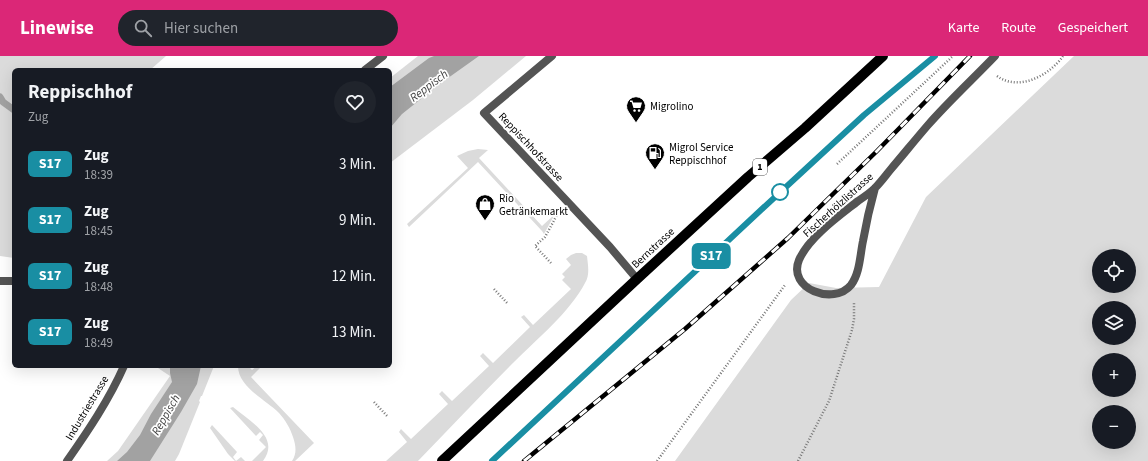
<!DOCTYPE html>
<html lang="de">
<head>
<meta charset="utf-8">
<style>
  :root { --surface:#171b24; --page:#20242c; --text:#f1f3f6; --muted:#9ea1a6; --accent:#db2777 }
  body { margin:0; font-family:"Source Sans 3",sans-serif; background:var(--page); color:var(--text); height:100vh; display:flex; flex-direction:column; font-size:15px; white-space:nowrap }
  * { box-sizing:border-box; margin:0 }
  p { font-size:13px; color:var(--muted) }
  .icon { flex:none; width:22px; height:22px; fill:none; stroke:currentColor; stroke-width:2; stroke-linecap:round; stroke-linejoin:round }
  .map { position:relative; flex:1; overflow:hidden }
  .drawer { position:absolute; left:12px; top:12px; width:380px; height:300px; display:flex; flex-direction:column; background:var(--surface); border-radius:6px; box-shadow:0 4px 16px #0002 }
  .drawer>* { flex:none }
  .badge { padding:0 8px; border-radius:6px; font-size:14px; line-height:26px }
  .tools { position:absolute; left:1092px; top:193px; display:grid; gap:8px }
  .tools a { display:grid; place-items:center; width:44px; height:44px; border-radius:50%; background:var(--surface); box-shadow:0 4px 16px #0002; font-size:20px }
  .map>.badge { position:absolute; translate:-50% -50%; box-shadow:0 0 0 2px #fff }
  .round { display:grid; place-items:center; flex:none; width:42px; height:42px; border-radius:21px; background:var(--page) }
  .overview { display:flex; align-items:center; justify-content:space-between; height:68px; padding:0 16px }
  h1 { font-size:19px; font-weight:700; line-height:30px }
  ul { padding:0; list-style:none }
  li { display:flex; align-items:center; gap:12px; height:56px; padding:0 16px }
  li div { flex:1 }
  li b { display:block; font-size:15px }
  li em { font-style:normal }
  li .badge { min-width:44px; font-weight:700; text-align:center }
  header { display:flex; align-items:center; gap:24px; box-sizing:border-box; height:56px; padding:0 20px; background:var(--accent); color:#fff }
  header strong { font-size:19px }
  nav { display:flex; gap:22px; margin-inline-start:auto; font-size:14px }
  .search { width:280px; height:36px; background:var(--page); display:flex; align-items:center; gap:10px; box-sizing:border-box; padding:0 14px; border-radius:22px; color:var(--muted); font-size:15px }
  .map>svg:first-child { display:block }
  .green { fill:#dbdbdb; fill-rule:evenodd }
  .water { fill:#a2a2a2 }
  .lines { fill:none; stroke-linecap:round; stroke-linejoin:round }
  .stream { stroke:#a2a2a2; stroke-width:7 }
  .path { stroke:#767676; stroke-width:2.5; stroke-dasharray:1 2; stroke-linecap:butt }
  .service { stroke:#545454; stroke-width:8 }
  .minor { stroke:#545454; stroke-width:8 }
  .primary { stroke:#000; stroke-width:10 }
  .rail-casing { stroke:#000; stroke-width:4.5 }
  .rail { stroke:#fff; stroke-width:3; stroke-dasharray:9; stroke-linecap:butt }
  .line-casing { stroke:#fff; stroke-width:9 }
  .line { stroke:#198ea3; stroke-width:6 }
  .stop-dot { fill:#fff; stroke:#198ea3; stroke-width:2 }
  .labels { text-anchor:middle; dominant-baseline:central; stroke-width:3.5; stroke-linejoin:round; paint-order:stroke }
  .shield { fill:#fff; stroke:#4c4c4c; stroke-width:1 }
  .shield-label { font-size:10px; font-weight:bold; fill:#000 }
  .poi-label { font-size:11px; fill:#000; stroke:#fff; text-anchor:start }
  .street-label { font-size:11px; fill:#000; stroke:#fff }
  .water-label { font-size:12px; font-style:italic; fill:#434343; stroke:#fff }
</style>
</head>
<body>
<header>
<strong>Linewise</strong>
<div class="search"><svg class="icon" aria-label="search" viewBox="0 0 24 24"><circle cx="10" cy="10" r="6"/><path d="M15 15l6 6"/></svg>Hier suchen</div>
<nav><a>Karte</a><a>Route</a><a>Gespeichert</a></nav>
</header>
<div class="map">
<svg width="1148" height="405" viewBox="0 0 1148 405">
  <rect width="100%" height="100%" fill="#fff"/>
  <g class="green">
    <polygon points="0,0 166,0 150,14 14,14 14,202 0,200"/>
    <polygon points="418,0 526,0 473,44 390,107 390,22"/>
    <path d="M1074,0H1148V405H675L791,244L809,227L836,232L879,231L926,141ZM1099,200H1129V230H1099ZM1099,252H1129V282H1099ZM1099,304H1129V334H1099ZM1099,356H1129V386H1099Z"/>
    <polygon points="478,93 488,94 479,102 542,170 555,158 544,178 542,175 478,106 409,171 407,168 468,112 457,100 468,95"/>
    <path d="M576,197H582L587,200C588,210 590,219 585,227C570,256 537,283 514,306C481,339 450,372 418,405H386L407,386L399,376L401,373L411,383L448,348L439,338L442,335L452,345L489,310L480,300L483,297L493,307L530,271L521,261L524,259L533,269L571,233L562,224L565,221L562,218L571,209L566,203L571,199Z"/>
    <polygon points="155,310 214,310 202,340 201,340 199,345 200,346 179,398 175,405 107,405 118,395 170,320"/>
    <path d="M238,310H248L252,314L257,310H262L251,321L314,387L295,405H292C297,397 296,390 293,381C290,372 286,365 279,357C266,344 238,331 238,310Z"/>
    <path d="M233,351C249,365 281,381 263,405H252L266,391L259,384L263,379L260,376L256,380L230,352Z"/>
    <polygon points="212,369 237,396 233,401 236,405 241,401 245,405 235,405 228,398 210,372"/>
  </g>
  <g class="water">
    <polygon points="434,0 479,0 441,27 402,58 390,72 390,31 429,2"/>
    <polygon points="170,310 201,310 197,328 181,356 150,405 117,405 127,396 140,379 151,358 172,326 170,317"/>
  </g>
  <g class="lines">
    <polyline class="stream" points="0,41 3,46 14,54"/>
    <g class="path">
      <path d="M997,20C1019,36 1050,19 1063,0"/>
      <polyline points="837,108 953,0"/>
      <polyline points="551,207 535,190 545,181 557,159"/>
      <polyline points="494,233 508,248"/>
      <polyline points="374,346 388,361"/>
      <polyline points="657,405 785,229"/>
      <polyline points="798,405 829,345 852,274 854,263 854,247"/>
    </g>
    <g class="service">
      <polyline points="552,0 484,57 610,191 637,223"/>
      <path d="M875,132C870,150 866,168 863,185C860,199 860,217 851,229C834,250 787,233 799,204C809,181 839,160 858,145C864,141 870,137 875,132C881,126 886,119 891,113C903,99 915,84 928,69C949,45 973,23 995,0"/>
      <polyline points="0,225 14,225"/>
    </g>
    <g class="minor">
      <polyline points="365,14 383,0"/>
      <path d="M67,405C88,375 109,344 124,310"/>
    </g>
    <polyline class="primary" points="442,405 637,223 748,121 805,72 883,0"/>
    <g class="rail-casing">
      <g id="rail">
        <polyline points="492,405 761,153 864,59 935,0"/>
        <polyline points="524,405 685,273 788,182 877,95 970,0"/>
      </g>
    </g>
    <use href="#rail" class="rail"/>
  </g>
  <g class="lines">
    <g class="line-casing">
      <polyline id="line" points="492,405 762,153 864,59 935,0"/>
    </g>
    <use href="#line" class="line"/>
  </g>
  <defs>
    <g id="supermarket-pin" transform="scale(1)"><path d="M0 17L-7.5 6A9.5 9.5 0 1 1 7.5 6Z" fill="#000" stroke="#fff"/><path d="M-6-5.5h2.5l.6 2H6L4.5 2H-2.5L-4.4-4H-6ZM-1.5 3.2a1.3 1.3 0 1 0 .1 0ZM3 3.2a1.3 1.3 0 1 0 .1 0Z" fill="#fff"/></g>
    <g id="fuel-pin" transform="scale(1)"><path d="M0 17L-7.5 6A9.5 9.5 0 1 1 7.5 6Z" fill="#000" stroke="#fff"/><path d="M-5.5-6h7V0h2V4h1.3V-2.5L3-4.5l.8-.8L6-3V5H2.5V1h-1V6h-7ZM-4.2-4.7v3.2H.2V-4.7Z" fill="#fff"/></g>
    <g id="shop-pin" transform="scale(1)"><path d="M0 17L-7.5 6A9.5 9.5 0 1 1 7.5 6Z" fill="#000" stroke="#fff"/><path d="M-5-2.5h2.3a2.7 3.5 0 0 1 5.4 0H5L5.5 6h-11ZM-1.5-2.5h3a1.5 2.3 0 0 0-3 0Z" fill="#fff"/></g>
  </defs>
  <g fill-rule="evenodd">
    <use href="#supermarket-pin" x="636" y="50"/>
    <use href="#fuel-pin" x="655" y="97"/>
    <use href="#shop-pin" x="485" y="148"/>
  </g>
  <circle class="stop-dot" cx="780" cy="136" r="8"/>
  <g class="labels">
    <rect class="shield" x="753" y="103" width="14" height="16" rx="3"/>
    <g class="shield-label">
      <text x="760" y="111">1</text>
    </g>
    <g class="poi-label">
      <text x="650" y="50">Migrolino</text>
      <text x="669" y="91">Migrol Service<tspan x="669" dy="13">Reppischhof</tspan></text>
      <text x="499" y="142">Rio<tspan x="499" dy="13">Getränkemarkt</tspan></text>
    </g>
    <g class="street-label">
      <text transform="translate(531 91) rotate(47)">Reppischhofstrasse</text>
      <text transform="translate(838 149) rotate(-42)">Fischerhölzlistrasse</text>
      <text transform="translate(653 192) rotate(-43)">Bernstrasse</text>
      <text transform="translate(87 352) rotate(-59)">Industriestrasse</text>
    </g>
    <g class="water-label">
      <text transform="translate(429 30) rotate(-37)">Reppisch</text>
      <text transform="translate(166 359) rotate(-60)">Reppisch</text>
    </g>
  </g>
</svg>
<div class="tools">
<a><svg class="icon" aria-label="locate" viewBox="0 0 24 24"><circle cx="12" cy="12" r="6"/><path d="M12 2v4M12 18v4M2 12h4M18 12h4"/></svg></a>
<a><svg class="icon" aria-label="layers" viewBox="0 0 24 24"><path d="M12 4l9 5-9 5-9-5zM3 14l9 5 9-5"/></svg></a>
<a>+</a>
<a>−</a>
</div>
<b class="badge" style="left:711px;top:200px;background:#198ea3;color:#fff">S17</b>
<section class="drawer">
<div class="overview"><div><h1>Reppischhof</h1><p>Zug</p></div><a class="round"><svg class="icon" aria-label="heart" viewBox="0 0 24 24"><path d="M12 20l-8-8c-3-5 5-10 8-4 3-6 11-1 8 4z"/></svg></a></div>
<ul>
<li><span class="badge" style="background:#198ea3;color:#fff">S17</span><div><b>Zug</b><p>18:39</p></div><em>3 Min.</em></li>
<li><span class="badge" style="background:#198ea3;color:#fff">S17</span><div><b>Zug</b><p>18:45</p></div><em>9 Min.</em></li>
<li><span class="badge" style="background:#198ea3;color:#fff">S17</span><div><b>Zug</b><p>18:48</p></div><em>12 Min.</em></li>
<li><span class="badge" style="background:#198ea3;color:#fff">S17</span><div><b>Zug</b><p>18:49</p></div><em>13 Min.</em></li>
</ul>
</section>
</div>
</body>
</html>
